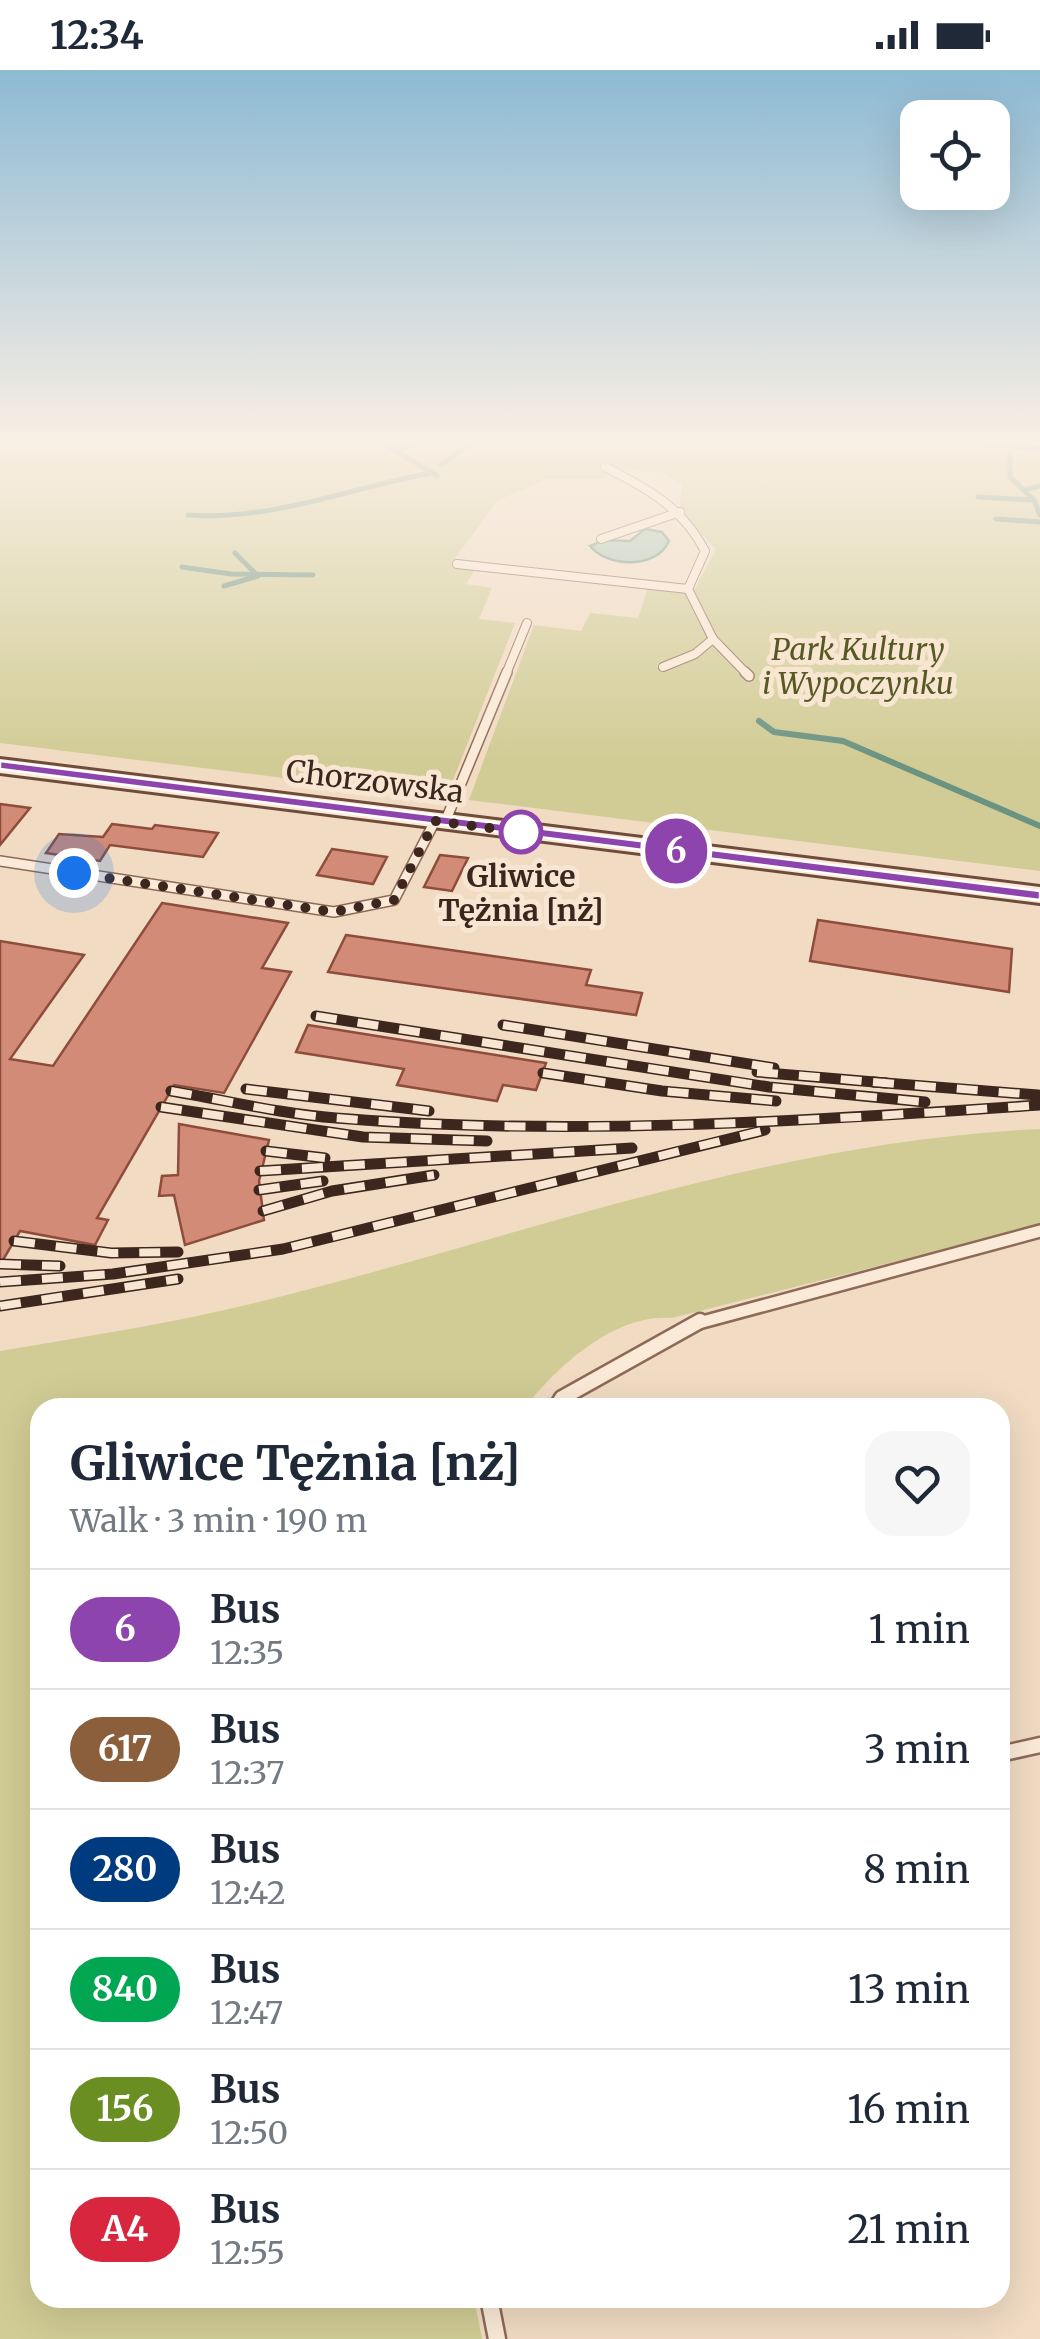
<!DOCTYPE html>
<html lang="en">
<head>
<meta charset="utf-8">
<style>
  :root { --surface:#fff; --page:#f6f6f7; --text:#1f2937; --muted:#747a83; --line:#e0e1e3 }
  body { margin:0; font-family:Merriweather,serif; background:var(--page); color:var(--text); height:100vh; display:flex; flex-direction:column; font-size:38px; white-space:nowrap }
  * { box-sizing:border-box; margin:0 }
  p { font-size:32px; color:var(--muted) }
  .icon { flex:none; width:55px; height:55px; fill:none; stroke:currentColor; stroke-width:2; stroke-linecap:round; stroke-linejoin:round }
  .map { position:relative; flex:1; overflow:hidden }
  .side { position:absolute; left:30px; top:1328px; width:980px; height:910px; display:flex; flex-direction:column; background:var(--surface); border-radius:30px; box-shadow:0 10px 40px #0002 }
  .side>* { flex:none }
  .badge { padding:0 20px; border-radius:32px; font-size:35px; line-height:65px }
  .buttons { position:absolute; left:900px; top:30px; display:grid; gap:20px }
  .buttons a { display:grid; place-items:center; width:110px; height:110px; border-radius:20px; background:var(--surface); box-shadow:0 10px 40px #0002; font-size:50px }
  .you { position:absolute; width:50px; height:50px; margin:-25px; border:8px solid #fff; border-radius:50%; background:#1a73e8; box-shadow:0 0 0 15px #1a73e833 }
  .map>.badge { position:absolute; translate:-50% -50%; box-shadow:0 0 0 5px #fff }
  .round { display:grid; place-items:center; flex:none; width:105px; height:105px; border-radius:30px; background:var(--page) }
  .summary { display:flex; align-items:center; justify-content:space-between; height:170px; padding:0 40px }
  h1 { font-size:48px; font-weight:700; line-height:75px }
  ul { padding:0; list-style:none }
  li { display:flex; align-items:center; gap:30px; height:120px; padding:0 40px; border-top:2px solid var(--line) }
  li div { flex:1 }
  li b { display:block; font-size:38px }
  li em { font-style:normal }
  li .badge { min-width:110px; font-weight:700; text-align:center }
  .status { display:flex; justify-content:space-between; align-items:center; height:70px; padding:0 50px; background:var(--surface); direction:ltr }
  .status svg { height:28px; fill:currentColor }
  .map>svg:first-child { display:block }
  .green { fill:#d1cc95 }
  .water { fill:#a5c4b5; stroke:#6b9382; stroke-width:2.5 }
  .lines { fill:none; stroke-linecap:round; stroke-linejoin:round }
  .stream-far1 { stroke:#6b9382; stroke-width:5 }
  .stream { stroke:#6b9382; stroke-width:6 }
  .building { fill:#d28b76; stroke:#8e4d3c; stroke-width:2.5 }
  .lane-far4-casing { stroke:#8d6a58; stroke-width:10 }
  .lane-far3-casing { stroke:#8d6a58; stroke-width:12 }
  .lane-far2-casing { stroke:#8d6a58; stroke-width:16 }
  .lane-far1-casing { stroke:#8d6a58; stroke-width:19 }
  .lane-casing { stroke:#8d6a58; stroke-width:21 }
  .secondary-casing { stroke:#6f4b3b; stroke-width:6 }
  .lane-far4 { stroke:#fbead7; stroke-width:8 }
  .lane-far3 { stroke:#fbead7; stroke-width:9 }
  .lane-far2 { stroke:#fbead7; stroke-width:11 }
  .lane-far1 { stroke:#fbead7; stroke-width:14 }
  .lane { stroke:#fbead7; stroke-width:16 }
  .secondary { fill:#fbead7; fill-rule:evenodd }
  .rail-casing { stroke:#3c261d; stroke-width:11 }
  .rail { stroke:#f8e6d3; stroke-width:8; stroke-dasharray:21; stroke-linecap:butt }
  .line { fill:#8e44ad; stroke:#fff; stroke-width:2.5 }
  .walk { stroke:#3c261d; stroke-width:10; stroke-dasharray:0 18 }
  .stop-dot { fill:#fff; stroke:#8e44ad; stroke-width:5 }
  .labels { text-anchor:middle; dominant-baseline:central; stroke-width:10; stroke-linejoin:round; paint-order:stroke }
  .far-park-label { font-size:30px; font-style:italic; fill:#565a22; stroke:#f8e6d3 }
  .far-street-label { font-size:30px; fill:#3c261d; stroke:#f8e6d3 }
  .far-stop-label { font-size:30px; font-weight:bold; fill:#3c261d; stroke:#f8e6d3 }
</style>
</head>
<body>
<div class="status"><b>12:34</b><svg viewBox="0 0 49 12"><path d="M0 12V9h3v3zM5 12V6h3v6zM10 12V3h3v9zM15 12V0h3v12zM26 1h20v11H26zM47 4h2v5h-2z"/></svg></div>
<div class="map">
<svg width="1040" height="2269" viewBox="0 0 1040 2269">
  <rect width="100%" height="100%" fill="#f1dbc3"/>
  <g class="green">
    <polygon points="0,372 1040,372 1040,801 469,730 534,555 581,561 590,543 638,548 649,515 695,519 716,479 679,440 682,415 664,403 613,398 603,409 546,409 497,431 451,494 475,499 466,514 492,518 479,549 515,553 446,728 0,673"/>
    <path d="M1040,1059V1155L672,1248C615,1243 559,1295 525,1337L40,1338V2228H474L482,2269H0V1281C89,1266 180,1252 267,1230C528,1165 767,1072 1040,1059Z"/>
  </g>
  <path class="water" d="M645,459L662,462L669,471C657,499 608,498 590,476L604,470L630,471Z"/>
  <g class="lines">
    <g class="stream-far1">
      <polyline points="382,372 437,406"/>
      <polyline points="960,372 1040,379"/>
      <polyline points="396,381 420,372"/>
      <polyline points="1010,384 1010,407 1034,430 1040,445"/>
      <polyline points="441,395 472,372"/>
      <polyline points="1024,420 1040,416"/>
      <polyline points="978,427 1033,430"/>
      <path d="M188,445C273,451 349,418 431,403"/>
      <polyline points="996,449 1040,452"/>
      <polyline points="235,483 256,504"/>
      <polyline points="182,497 231,504 313,505"/>
      <polyline points="224,516 258,506"/>
    </g>
    <polyline class="stream" points="759,651 774,662 843,671 1040,756"/>
  </g>
  <g class="building">
    <polygon points="0,734 30,738 0,775"/>
    <polygon points="112,754 152,759 155,755 218,763 203,787 110,775 100,791 46,783 59,764 103,767"/>
    <polygon points="332,779 387,787 373,814 317,805"/>
    <polygon points="440,785 468,788 452,821 424,817"/>
    <polygon points="162,833 288,853 262,898 291,902 224,1023 174,1015 97,1148 108,1150 95,1175 20,1161 0,1195 0,871 84,885 10,989 53,996"/>
    <polygon points="818,850 1012,879 1009,922 810,891"/>
    <polygon points="346,865 591,900 586,915 642,923 636,945 328,902"/>
    <polygon points="308,955 546,993 536,1020 503,1015 497,1031 397,1015 404,999 296,982"/>
    <polygon points="179,1054 269,1070 259,1111 264,1150 185,1175 174,1125 159,1126 162,1106 178,1105"/>
  </g>
  <g class="lines">
    <g class="lane-far4-casing">
      <g id="lane-far4">
        <path d="M605,397C647,418 683,438 705,481L688,519"/>
        <polyline points="601,469 680,442"/>
        <polyline points="457,494 688,519"/>
        <polyline points="688,519 713,569 747,604"/>
        <polyline points="663,597 695,584 713,569"/>
        <polyline points="506,604 527,553"/>
      </g>
    </g>
    <g class="lane-far3-casing">
      <g id="lane-far3">
        <polyline points="745,602 749,606"/>
        <polyline points="445,752 507,602"/>
        <polyline points="0,791 334,842 394,830 435,751"/>
      </g>
    </g>
    <g class="lane-far2-casing">
      <polyline id="lane-far2" points="695,1254 1040,1161"/>
    </g>
    <g class="lane-far1-casing">
      <g id="lane-far1">
        <polyline points="556,1338 562,1328 700,1251"/>
        <polyline points="1000,1684 1040,1675"/>
      </g>
    </g>
    <g class="lane-casing">
      <polyline id="lane" points="489,2228 497,2269"/>
    </g>
    <g class="secondary-casing">
      <polygon id="secondary" points="0,689 1040,817 1040,833 0,703"/>
    </g>
    <use href="#lane-far4" class="lane-far4"/>
    <use href="#lane-far3" class="lane-far3"/>
    <use href="#lane-far2" class="lane-far2"/>
    <use href="#lane-far1" class="lane-far1"/>
    <use href="#lane" class="lane"/>
    <use href="#secondary" class="secondary"/>
    <g class="rail-casing">
      <g id="rail">
        <polyline points="316,946 769,1017 925,1032"/>
        <polyline points="503,955 774,998"/>
        <polyline points="757,1002 886,1013"/>
        <polyline points="543,1003 662,1021 776,1031"/>
        <polyline points="873,1012 1038,1025"/>
        <polyline points="246,1019 429,1041"/>
        <path d="M171,1021C225,1030 281,1044 336,1048C569,1067 807,1051 1040,1035"/>
        <polyline points="161,1037 363,1067 487,1071"/>
        <polyline points="266,1081 325,1088"/>
        <polyline points="260,1101 632,1078"/>
        <polyline points="259,1120 323,1111"/>
        <polyline points="263,1141 332,1121 434,1105"/>
        <polyline points="14,1171 111,1183 178,1182"/>
        <polyline points="0,1194 60,1196"/>
        <polyline points="0,1212 113,1204 283,1179 765,1060"/>
        <polyline points="0,1236 178,1209"/>
      </g>
    </g>
    <use href="#rail" class="rail"/>
  </g>
  <linearGradient id="sky" x2="0" y2="1"><stop stop-color="#8dbad4"/><stop offset="0.54" stop-color="#f9efe4"/><stop offset="1" stop-color="#f9efe4" stop-opacity="0"/></linearGradient>
  <rect width="1040" height="690" fill="url(#sky)"/>
  <polygon class="line" points="0,691 1040,821 1040,830 0,699"/>
  <g class="lines">
    <polyline class="walk" points="74,803 334,842 394,830 435,751 521,762"/>
  </g>
  <circle class="stop-dot" cx="521" cy="762" r="20"/>
  <g class="labels">
    <g class="far-park-label">
      <text x="858" y="579">Park Kultury<tspan x="858" dy="34">i Wypoczynku</tspan></text>
    </g>
    <g class="far-street-label">
      <text transform="translate(375 711) rotate(7)">Chorzowska</text>
    </g>
    <g class="far-stop-label">
      <text x="521" y="806">Gliwice<tspan x="521" dy="34">Tężnia [nż]</tspan></text>
    </g>
  </g>
</svg>
<div class="buttons">
<a><svg class="icon" aria-label="locate" viewBox="0 0 24 24"><circle cx="12" cy="12" r="6"/><path d="M12 2v4M12 18v4M2 12h4M18 12h4"/></svg></a>
</div>
<div class="you" style="left:74px;top:803px"></div>
<b class="badge" style="left:676px;top:781px;background:#8e44ad;color:#fff">6</b>
<section class="side">
<div class="summary"><div><h1>Gliwice Tężnia [nż]</h1><p>Walk · 3 min · 190 m</p></div><a class="round"><svg class="icon" aria-label="heart" viewBox="0 0 24 24"><path d="M12 20l-8-8c-3-5 5-10 8-4 3-6 11-1 8 4z"/></svg></a></div>
<ul>
<li><span class="badge" style="background:#8e44ad;color:#fff">6</span><div><b>Bus</b><p>12:35</p></div><em>1 min</em></li>
<li><span class="badge" style="background:#8b5e3c;color:#fff">617</span><div><b>Bus</b><p>12:37</p></div><em>3 min</em></li>
<li><span class="badge" style="background:#003b80;color:#fff">280</span><div><b>Bus</b><p>12:42</p></div><em>8 min</em></li>
<li><span class="badge" style="background:#00a651;color:#fff">840</span><div><b>Bus</b><p>12:47</p></div><em>13 min</em></li>
<li><span class="badge" style="background:#6b8e23;color:#fff">156</span><div><b>Bus</b><p>12:50</p></div><em>16 min</em></li>
<li><span class="badge" style="background:#d7263d;color:#fff">A4</span><div><b>Bus</b><p>12:55</p></div><em>21 min</em></li>
</ul>
</section>
</div>
</body>
</html>
